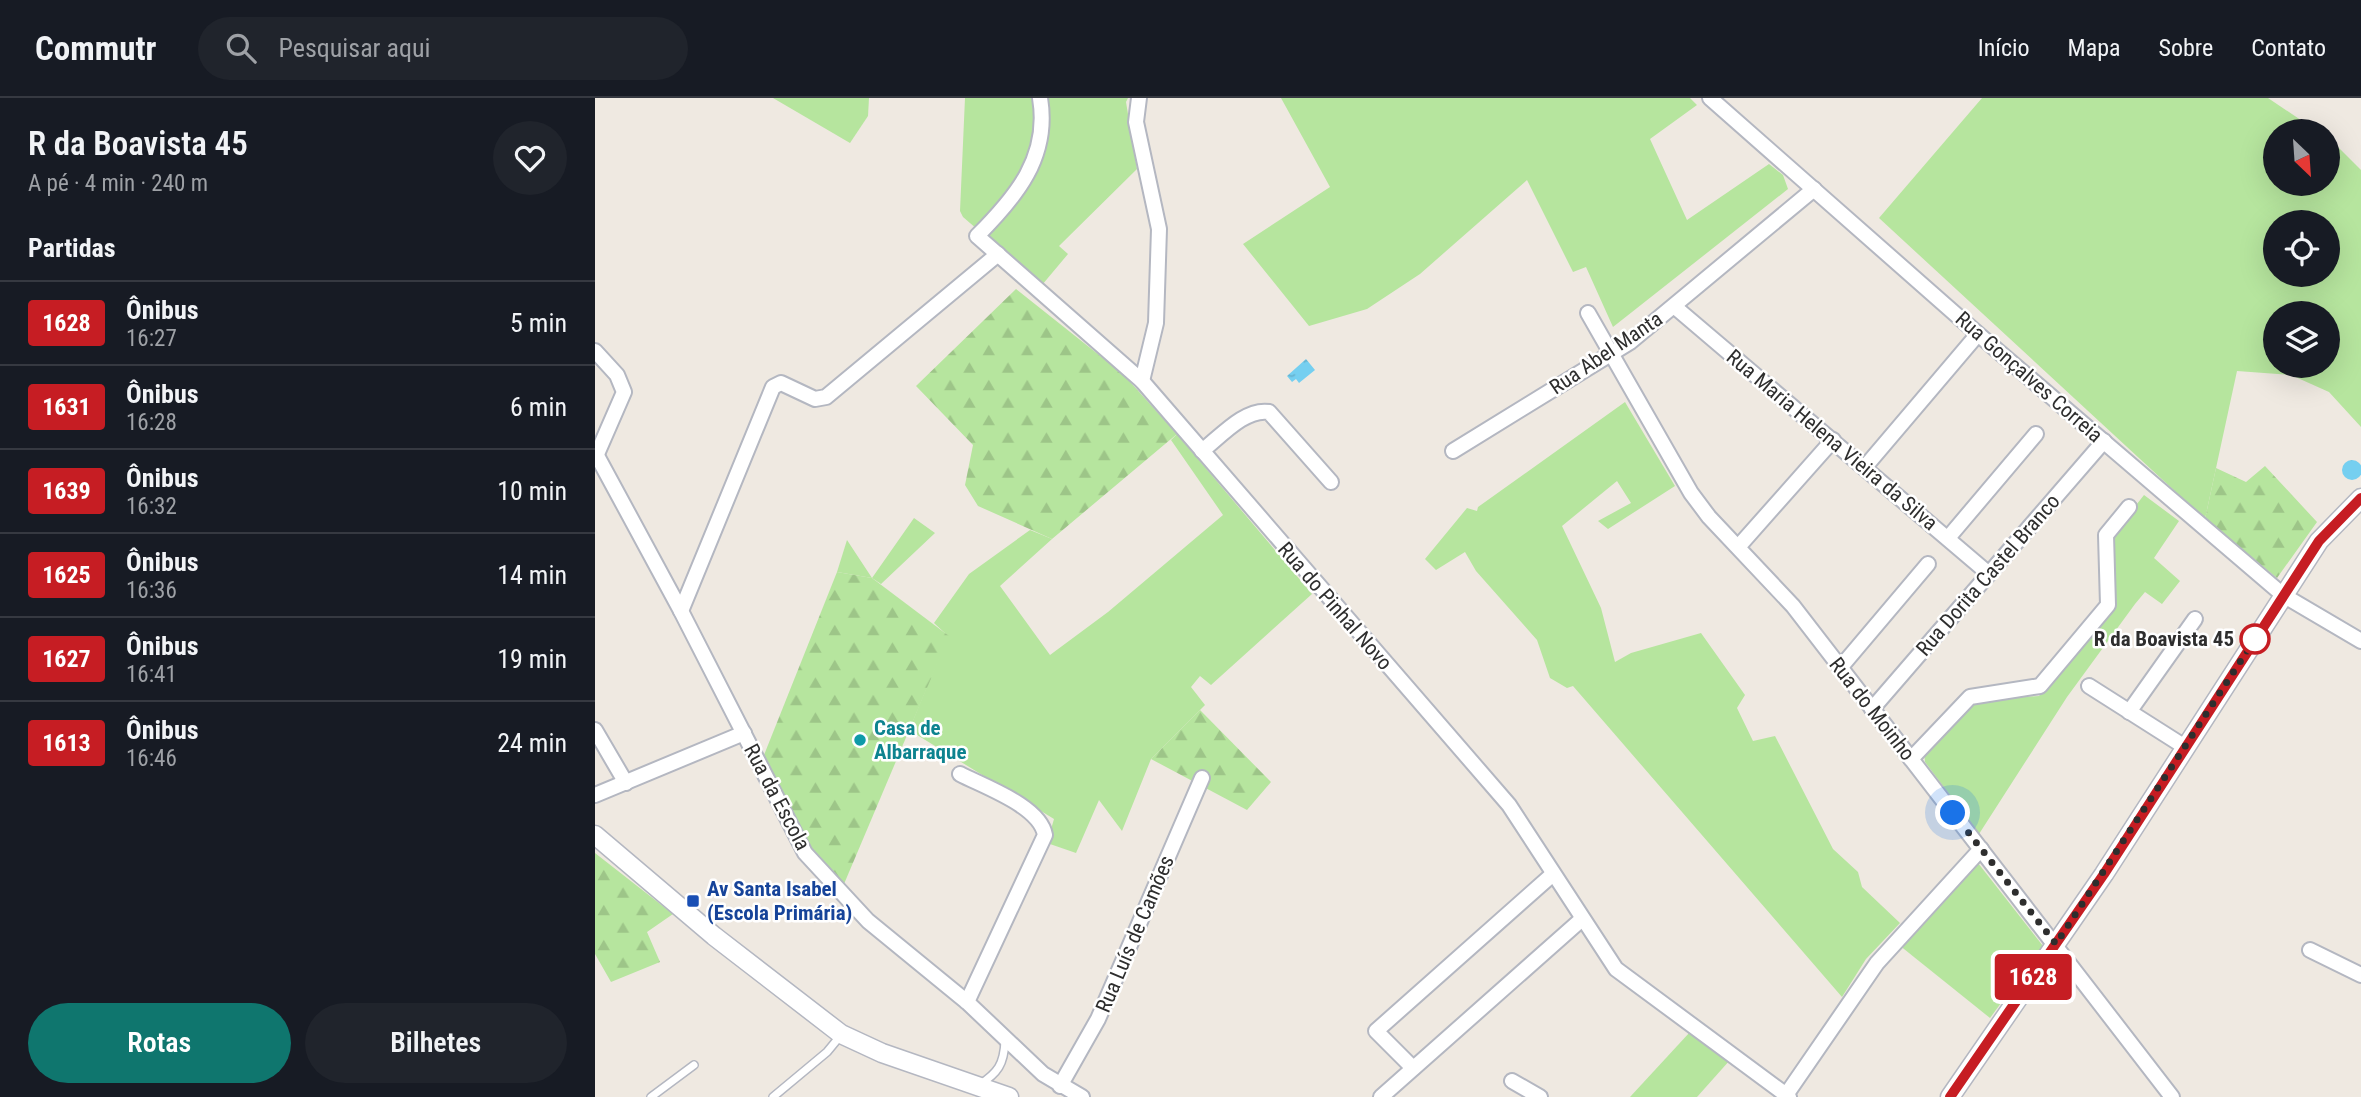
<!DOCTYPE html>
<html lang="pt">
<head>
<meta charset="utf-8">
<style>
  :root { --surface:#171b24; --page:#20242c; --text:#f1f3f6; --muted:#9ea1a6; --line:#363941; --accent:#0f766e }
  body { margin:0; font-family:"Roboto Condensed",sans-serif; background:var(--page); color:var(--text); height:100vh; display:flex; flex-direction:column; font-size:26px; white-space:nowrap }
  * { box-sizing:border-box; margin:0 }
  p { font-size:23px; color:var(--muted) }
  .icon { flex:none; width:38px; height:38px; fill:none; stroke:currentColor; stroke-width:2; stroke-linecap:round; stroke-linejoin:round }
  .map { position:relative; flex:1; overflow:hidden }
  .side { display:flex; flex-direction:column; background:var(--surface); width:595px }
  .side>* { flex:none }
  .badge { padding:0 14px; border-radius:5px; font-size:24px; line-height:46px }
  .needle { width:46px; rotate:155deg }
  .tools { position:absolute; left:1668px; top:21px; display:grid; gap:14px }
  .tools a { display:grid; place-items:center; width:77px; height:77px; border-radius:50%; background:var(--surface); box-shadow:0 7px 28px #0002; font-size:35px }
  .you { position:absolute; width:35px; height:35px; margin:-18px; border:5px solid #fff; border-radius:50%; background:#1a73e8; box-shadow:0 0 0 10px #1a73e833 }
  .map>.badge { position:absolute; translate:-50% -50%; box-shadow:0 0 0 4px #fff }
  h2 { padding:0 28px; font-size:26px; line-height:63px }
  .round { display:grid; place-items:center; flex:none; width:74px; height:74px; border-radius:37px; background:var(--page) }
  .head { display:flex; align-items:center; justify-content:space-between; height:119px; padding:0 28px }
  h1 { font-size:33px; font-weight:600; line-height:52px }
  .primary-button { display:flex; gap:14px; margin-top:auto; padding:14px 28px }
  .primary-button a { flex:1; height:80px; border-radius:42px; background:var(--accent); color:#fff; font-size:28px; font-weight:600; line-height:80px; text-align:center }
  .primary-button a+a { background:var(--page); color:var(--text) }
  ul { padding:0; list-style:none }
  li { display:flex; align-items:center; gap:21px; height:84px; padding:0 28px; border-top:2px solid var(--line) }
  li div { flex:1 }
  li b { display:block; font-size:26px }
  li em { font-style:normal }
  li .badge { min-width:77px; font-weight:700; text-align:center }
  header { display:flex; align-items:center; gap:42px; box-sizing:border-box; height:98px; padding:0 35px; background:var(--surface); border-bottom:2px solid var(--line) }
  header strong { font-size:33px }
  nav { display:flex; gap:38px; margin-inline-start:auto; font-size:24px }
  .search { width:490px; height:63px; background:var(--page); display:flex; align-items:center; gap:18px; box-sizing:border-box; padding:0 24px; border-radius:38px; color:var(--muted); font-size:26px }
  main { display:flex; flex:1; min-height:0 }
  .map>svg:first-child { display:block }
  .green { fill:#b6e59e; fill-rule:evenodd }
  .forest { fill:url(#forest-firs) }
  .water { fill:url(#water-ripples) }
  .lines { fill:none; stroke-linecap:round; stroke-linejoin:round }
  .service-casing { stroke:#b4b7c1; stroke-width:10 }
  .minor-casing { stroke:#b4b7c1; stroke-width:18 }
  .tertiary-casing { stroke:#b4b7c1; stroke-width:21 }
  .service { stroke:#fff; stroke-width:7 }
  .minor { stroke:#fff; stroke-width:14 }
  .tertiary { stroke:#fff; stroke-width:18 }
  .line-casing { stroke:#fff; stroke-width:16 }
  .line { stroke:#c61d23; stroke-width:10 }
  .walk { stroke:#2e2e2e; stroke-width:7; stroke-dasharray:0 12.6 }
  .stop-dot { fill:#fff; stroke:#c61d23; stroke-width:3.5 }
  .culture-dot { fill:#0f9aa8; stroke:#fff; stroke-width:2.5 }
  .transit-dot { fill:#1a4fb4; stroke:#fff; stroke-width:2.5 }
  .labels { text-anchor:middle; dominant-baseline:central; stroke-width:5; stroke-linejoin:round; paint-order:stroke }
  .street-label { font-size:21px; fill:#2e2e2e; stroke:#fff }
  .stop-label { font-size:21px; font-weight:bold; fill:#2e2e2e; stroke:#fff; text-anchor:end }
  .culture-label { font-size:21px; font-weight:bold; fill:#0d838f; stroke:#fff; text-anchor:start }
  .transit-label { font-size:21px; font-weight:bold; fill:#164399; stroke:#fff; text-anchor:start }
</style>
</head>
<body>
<header>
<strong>Commutr</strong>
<div class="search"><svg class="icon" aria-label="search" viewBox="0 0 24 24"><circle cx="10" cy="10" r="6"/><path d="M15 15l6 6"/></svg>Pesquisar aqui</div>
<nav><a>Início</a><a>Mapa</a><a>Sobre</a><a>Contato</a></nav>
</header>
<main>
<section class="side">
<div class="head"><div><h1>R da Boavista 45</h1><p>A pé · 4 min · 240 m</p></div><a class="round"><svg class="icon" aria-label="heart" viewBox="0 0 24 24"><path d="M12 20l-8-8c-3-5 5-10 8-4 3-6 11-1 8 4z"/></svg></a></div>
<h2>Partidas</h2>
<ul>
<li><span class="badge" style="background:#c61d23;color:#fff">1628</span><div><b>Ônibus</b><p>16:27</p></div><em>5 min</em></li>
<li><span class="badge" style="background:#c61d23;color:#fff">1631</span><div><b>Ônibus</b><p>16:28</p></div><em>6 min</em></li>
<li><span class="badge" style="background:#c61d23;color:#fff">1639</span><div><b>Ônibus</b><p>16:32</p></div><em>10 min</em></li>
<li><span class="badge" style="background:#c61d23;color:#fff">1625</span><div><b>Ônibus</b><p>16:36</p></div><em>14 min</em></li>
<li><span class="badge" style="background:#c61d23;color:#fff">1627</span><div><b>Ônibus</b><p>16:41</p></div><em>19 min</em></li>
<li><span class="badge" style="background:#c61d23;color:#fff">1613</span><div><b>Ônibus</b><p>16:46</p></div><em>24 min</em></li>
</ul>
<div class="primary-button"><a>Rotas</a><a>Bilhetes</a></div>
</section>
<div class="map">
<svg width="1766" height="999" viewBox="0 0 1766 999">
  <defs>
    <pattern id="forest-firs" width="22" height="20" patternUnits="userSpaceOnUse" patternTransform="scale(1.75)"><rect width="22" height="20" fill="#b6e59e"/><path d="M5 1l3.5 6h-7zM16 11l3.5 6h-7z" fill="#9dc588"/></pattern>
    <pattern id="water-ripples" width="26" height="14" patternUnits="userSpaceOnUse" patternTransform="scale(1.75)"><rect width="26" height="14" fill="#75cff0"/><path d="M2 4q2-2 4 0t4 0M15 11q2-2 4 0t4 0" fill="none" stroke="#66b2ce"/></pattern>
  </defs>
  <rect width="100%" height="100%" fill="#efe9e1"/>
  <g class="green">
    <polygon points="178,0 274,0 273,18 255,45"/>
    <polygon points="370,0 533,0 531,4 542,71 464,148 473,156 447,187 368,119 365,113"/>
    <polygon points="686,0 1095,0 1102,7 1055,41 1092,122 1174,66 1188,77 1193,91 1018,229 991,169 978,174 932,82 825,176 772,211 714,228 648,146 735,89"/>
    <path d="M1387,0H1673L1722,33H1680V86H1732L1733,40L1736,42L1766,72V329L1734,294L1696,277L1642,273L1610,421L1284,120ZM1680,124H1732V177H1680ZM1680,215H1732V268H1680Z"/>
    <polygon points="1030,304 1080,388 1013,431 1003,423 1036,405 1022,383 967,428 1006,510 1020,564 1036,555 1106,535 1150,597 1142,610 1158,643 1180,638 1238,751 1263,774 1267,789 1305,825 1271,861 1247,899 978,588 972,590 955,580 942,542 881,473 870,454 841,472 830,461 872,410 882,413 883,409"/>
    <polygon points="582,336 717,496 616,587 605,578 596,589 610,607 556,661 527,733 504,702 481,755 452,745 459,721 314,632 353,538 339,525 374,476 435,432 457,441 405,488 455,557 513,514 628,417 576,342"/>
    <polygon points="1549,397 1584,423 1559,460 1585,483 1567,506 1550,494 1540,506 1472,599 1384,736 1330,664 1329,654 1377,602 1444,598 1521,506 1516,439"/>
    <polygon points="319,420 340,435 286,486 277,480 242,474 252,442 277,480"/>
    <polygon points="1383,765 1448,848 1395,920 1304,847"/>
    <polygon points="1095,934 1135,962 1102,999 1035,999"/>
  </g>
  <g class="forest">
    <polygon points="421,191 528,276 582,336 457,441 383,408 370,387 378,347 321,288"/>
    <polygon points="1670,368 1722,424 1682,480 1610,421 1621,370 1651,384"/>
    <polygon points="242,474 277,480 354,538 249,786 216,749 169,657"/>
    <polygon points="605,612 676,684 652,712 556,661"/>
    <polygon points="0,755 78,816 52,834 65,864 16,884 0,856"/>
  </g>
  <g class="water">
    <polygon points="711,261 720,272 704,285 701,281 697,284 692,278"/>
    <circle cx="1757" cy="372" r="10"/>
  </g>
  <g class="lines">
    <g class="service-casing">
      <g id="service">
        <path d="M384,987C403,975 409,966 410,943"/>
        <polyline points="56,999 99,967"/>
        <polyline points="178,999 232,954 246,937"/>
      </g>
    </g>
    <g class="minor-casing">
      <g id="minor">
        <path d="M445,0C455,59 421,99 382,138L547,283L914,707L1021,871L1194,999"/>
        <polyline points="544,0 541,24 564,131 561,225 547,283"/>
        <polyline points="1115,0 1383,236 1688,497 1766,543"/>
        <polyline points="1080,209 1394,476"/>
        <polyline points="993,215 1096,395 1114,419 1198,508 1577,999"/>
        <polyline points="0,253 22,277 29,294 2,356"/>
        <path d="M607,353C625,339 650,310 674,314L736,384"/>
        <polyline points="858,353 1035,244 1219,91"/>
        <polyline points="0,354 86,513 210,755 273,823 372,904 448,976 487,999"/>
        <polyline points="1270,369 1383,236"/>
        <polyline points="1353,440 1441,336"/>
        <polyline points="1144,448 1238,342"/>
        <polyline points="86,513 178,289 186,285 220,301 231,299 403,156"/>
        <polyline points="1245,570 1333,466"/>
        <polyline points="1494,588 1590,649"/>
        <polyline points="1277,611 1509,343"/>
        <polyline points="1534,614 1600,521"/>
        <polyline points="0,632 31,685"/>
        <polyline points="1316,661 1375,599 1445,588 1513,507 1511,437 1534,409"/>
        <path d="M365,676C390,689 445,708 450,737L372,904"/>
        <polyline points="0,697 149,635"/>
        <polyline points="1715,852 1766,877"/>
        <polyline points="818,970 781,933 958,776"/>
        <polyline points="917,983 945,999"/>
        <polyline points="465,988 503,921 607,680"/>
        <polyline points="1191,997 1282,865 1386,751"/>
        <polyline points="786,999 987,821"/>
      </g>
    </g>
    <g class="tertiary-casing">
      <g id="tertiary">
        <polyline points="0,737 119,838 246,936 287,955 414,999"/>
        <polyline points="1355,999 1509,776 1724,443 1766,400"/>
      </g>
    </g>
    <use href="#service" class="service"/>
    <use href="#minor" class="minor"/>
    <use href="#tertiary" class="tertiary"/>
  </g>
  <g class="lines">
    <g class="line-casing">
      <polyline id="line" points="1355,999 1509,776 1724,443 1766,400"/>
    </g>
    <use href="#line" class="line"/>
    <polyline class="walk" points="1358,715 1461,846 1660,541"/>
  </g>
  <circle class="stop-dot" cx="1660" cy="541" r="14"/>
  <circle class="culture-dot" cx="265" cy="642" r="7"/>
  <rect class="transit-dot" x="91" y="796" width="14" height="14" rx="3.5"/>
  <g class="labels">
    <g class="street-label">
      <text transform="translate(1011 255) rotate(-34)">Rua Abel Manta</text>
      <text transform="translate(1434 279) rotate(41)">Rua Gonçalves Correia</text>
      <text transform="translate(1237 342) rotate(40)">Rua Maria Helena Vieira da Silva</text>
      <text transform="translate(1393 477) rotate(-49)">Rua Dorita Castel Branco</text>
      <text transform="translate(740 508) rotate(49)">Rua do Pinhal Novo</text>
      <text transform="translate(1277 611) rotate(52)">Rua do Moinho</text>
      <text transform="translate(182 699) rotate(62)">Rua da Escola</text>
      <text transform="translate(540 836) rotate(-67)">Rua Luís de Camões</text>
    </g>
    <g class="stop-label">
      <text x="1639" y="541">R da Boavista 45</text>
    </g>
    <g class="culture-label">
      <text x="279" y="630">Casa de<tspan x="279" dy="24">Albarraque</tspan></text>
    </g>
    <g class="transit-label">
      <text x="112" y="791">Av Santa Isabel<tspan x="112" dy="24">(Escola Primária)</tspan></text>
    </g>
  </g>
</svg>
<div class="tools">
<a><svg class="needle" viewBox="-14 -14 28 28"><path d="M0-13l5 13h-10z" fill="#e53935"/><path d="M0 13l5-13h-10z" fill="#9ea1a6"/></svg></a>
<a><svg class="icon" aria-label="locate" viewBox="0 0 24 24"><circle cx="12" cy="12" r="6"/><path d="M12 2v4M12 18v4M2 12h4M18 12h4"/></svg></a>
<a><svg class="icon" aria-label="layers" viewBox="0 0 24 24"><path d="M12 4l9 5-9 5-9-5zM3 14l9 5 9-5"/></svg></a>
</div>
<div class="you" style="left:1358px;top:715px"></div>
<b class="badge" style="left:1438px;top:879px;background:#c61d23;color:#fff">1628</b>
</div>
</main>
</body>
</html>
